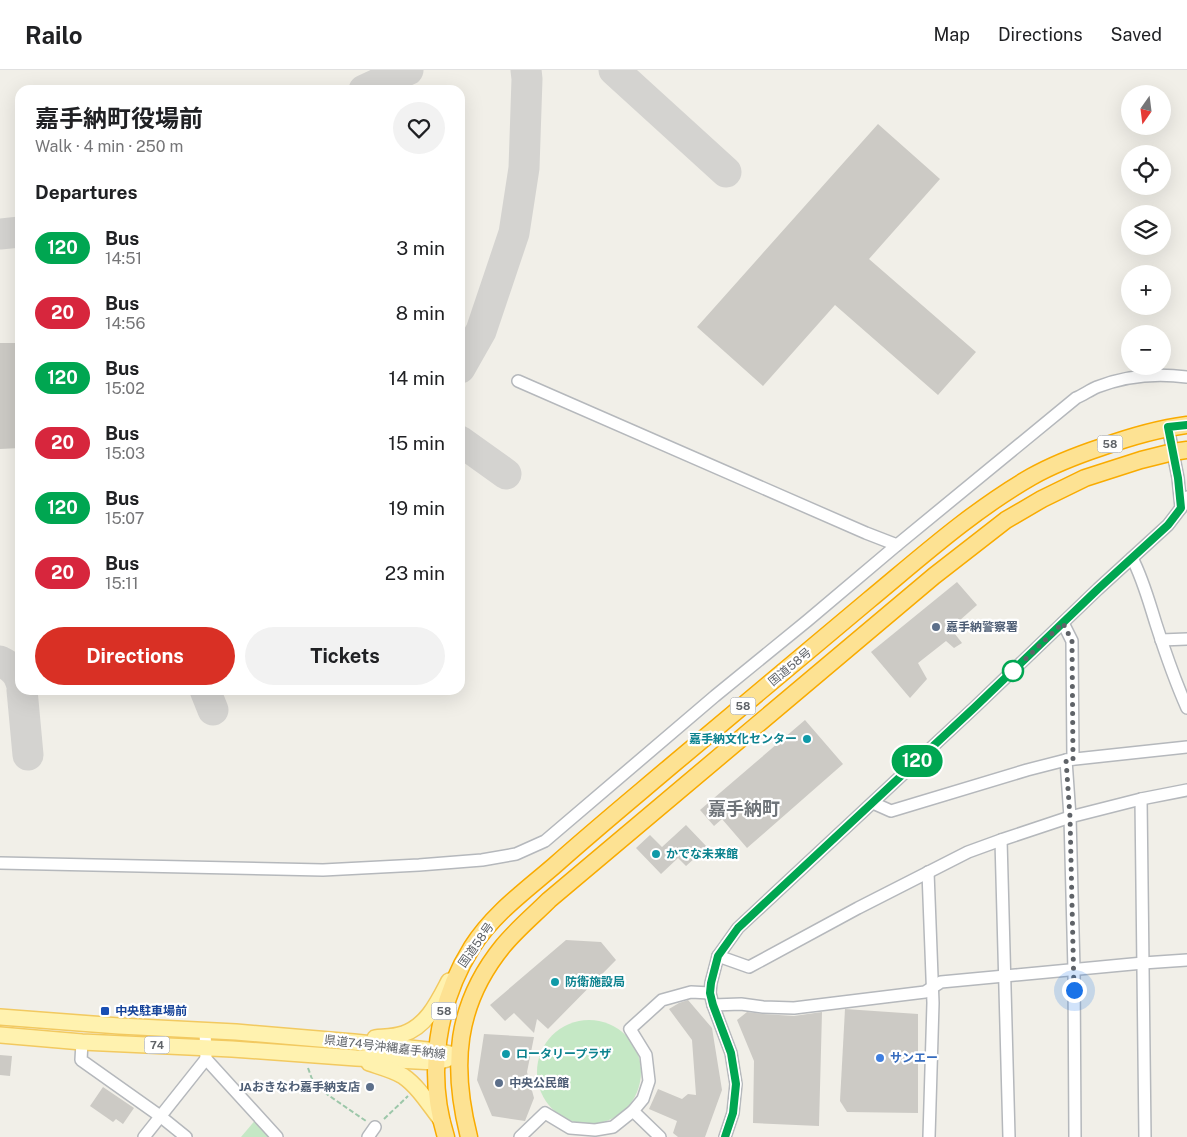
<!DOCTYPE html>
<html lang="en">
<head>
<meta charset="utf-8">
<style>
  :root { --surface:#fff; --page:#f2f2f2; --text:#202124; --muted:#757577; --line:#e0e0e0; --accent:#d93025 }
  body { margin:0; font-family:"Public Sans","Noto Sans JP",sans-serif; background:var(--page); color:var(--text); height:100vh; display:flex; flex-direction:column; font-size:19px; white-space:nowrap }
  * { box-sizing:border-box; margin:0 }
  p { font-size:16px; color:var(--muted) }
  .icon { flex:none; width:28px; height:28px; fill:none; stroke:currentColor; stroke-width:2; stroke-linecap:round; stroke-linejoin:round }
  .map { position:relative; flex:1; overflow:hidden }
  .details { position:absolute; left:15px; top:15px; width:450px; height:610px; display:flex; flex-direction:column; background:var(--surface); border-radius:15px; box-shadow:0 5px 20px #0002 }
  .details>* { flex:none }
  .badge { padding:0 10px; border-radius:16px; font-size:18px; line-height:32px }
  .needle { width:32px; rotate:194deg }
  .fabs { position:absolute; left:1121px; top:15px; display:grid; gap:10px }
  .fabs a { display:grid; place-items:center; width:50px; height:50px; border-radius:50%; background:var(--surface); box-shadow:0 5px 20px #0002; font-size:25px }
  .you { position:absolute; width:25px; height:25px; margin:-12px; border:4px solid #fff; border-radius:50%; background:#1a73e8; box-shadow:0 0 0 8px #1a73e833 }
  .map>.badge { position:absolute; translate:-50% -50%; box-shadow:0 0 0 2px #fff }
  h2 { padding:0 20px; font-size:19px; line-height:45px }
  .round { display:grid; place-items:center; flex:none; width:52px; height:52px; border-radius:26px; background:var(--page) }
  .summary { display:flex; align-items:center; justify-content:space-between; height:85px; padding:0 20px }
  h1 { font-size:24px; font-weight:700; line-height:38px }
  .primary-button { display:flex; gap:10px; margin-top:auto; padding:10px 20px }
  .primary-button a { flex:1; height:58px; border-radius:30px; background:var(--accent); color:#fff; font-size:20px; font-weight:700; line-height:58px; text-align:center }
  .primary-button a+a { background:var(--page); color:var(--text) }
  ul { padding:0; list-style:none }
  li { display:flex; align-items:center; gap:15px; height:65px; padding:0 20px }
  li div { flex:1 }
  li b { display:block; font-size:19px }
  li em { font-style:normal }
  li .badge { min-width:55px; font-weight:700; text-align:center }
  header { display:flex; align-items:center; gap:30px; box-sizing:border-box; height:70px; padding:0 25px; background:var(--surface); border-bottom:1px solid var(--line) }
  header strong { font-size:24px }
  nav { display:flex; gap:28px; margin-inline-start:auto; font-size:18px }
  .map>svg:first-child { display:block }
  .green { fill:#c5e8c5 }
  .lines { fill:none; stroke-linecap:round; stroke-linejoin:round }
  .taxiway { stroke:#d4d3d0; stroke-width:31 }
  .building { fill:#cccac5 }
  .minor-casing { stroke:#b5b8bc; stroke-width:14 }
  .major-casing { stroke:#f2c960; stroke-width:18 }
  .highway-casing { stroke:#f9ab00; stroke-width:19 }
  .path { stroke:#9cc7a9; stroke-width:2; stroke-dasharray:5 2.5; stroke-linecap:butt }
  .minor { stroke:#fff; stroke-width:11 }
  .major { stroke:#fff2af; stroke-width:15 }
  .highway { stroke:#fde293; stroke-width:16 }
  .line-casing { stroke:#fff; stroke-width:11 }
  .line { stroke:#00a651; stroke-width:8 }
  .walk { stroke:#5f6368; stroke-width:5; stroke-dasharray:0 9 }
  .service-dot { fill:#5c6f8a; stroke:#fff; stroke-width:2 }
  .stop-dot { fill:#fff; stroke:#00a651; stroke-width:2.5 }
  .culture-dot { fill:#0f9aa8; stroke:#fff; stroke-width:2 }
  .transit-dot { fill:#1a4fb4; stroke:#fff; stroke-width:2 }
  .shop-dot { fill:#3f7fe0; stroke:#fff; stroke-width:2 }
  .labels { text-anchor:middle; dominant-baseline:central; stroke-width:4.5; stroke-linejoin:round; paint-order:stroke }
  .shield { fill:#fff; stroke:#8f9295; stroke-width:1 }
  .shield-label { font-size:11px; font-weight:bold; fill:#5f6368 }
  .service-label { font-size:12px; font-weight:bold; fill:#4e5e75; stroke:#fff; text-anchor:start }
  .street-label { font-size:12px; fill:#5f6368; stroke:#fff }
  .culture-label { font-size:12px; font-weight:bold; fill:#0d838f; stroke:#fff; text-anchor:start }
  .transit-label { font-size:12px; font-weight:bold; fill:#164399; stroke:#fff; text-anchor:start }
  .shop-label { font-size:12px; font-weight:bold; fill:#366cbe; stroke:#fff; text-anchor:start }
  .district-label { font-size:18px; font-weight:bold; fill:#70757a; stroke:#fff }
</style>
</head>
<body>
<header>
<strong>Railo</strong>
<nav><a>Map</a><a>Directions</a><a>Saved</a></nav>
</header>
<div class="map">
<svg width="1187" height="1067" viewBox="0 0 1187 1067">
  <rect width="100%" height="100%" fill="#f1efe8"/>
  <g class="green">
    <circle cx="589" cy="1002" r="52"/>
    <polygon points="258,1047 277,1067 241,1067"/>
  </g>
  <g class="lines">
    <g class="taxiway">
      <polyline points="614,0 726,102"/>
      <polyline points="364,20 408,0"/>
      <polyline points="0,164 20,162"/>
      <polyline points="460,298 481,261 514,163 524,98 527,9 526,0"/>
      <polyline points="460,371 506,404"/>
      <path d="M0,591C8,595 17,600 20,610"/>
      <polyline points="22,620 28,685"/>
      <polyline points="205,620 213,640"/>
    </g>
  </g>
  <g class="building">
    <polygon points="878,54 940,109 869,189 976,282 938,325 835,235 763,316 697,257"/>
    <polygon points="0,273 20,273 20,378 0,379"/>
    <polygon points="957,512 977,535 959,551 963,556 955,564 962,573 954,578 946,571 918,593 927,609 910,628 871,582"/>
    <polygon points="805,650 843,694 747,778 722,749 714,756 700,740"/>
    <polygon points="686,755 707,777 686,796 678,788 661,804 636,778 650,765 662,777"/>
    <polygon points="566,870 601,872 616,890 548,959 537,949 534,963 514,943 505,951 490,935"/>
    <polygon points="688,930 712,958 722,1020 705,1067 678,1067 673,1063 677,1051 649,1039 658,1019 682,1029 688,1024 696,1025 692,970 669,939 679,933"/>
    <polygon points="845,939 918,944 918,1043 847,1042 840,1031"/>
    <polygon points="747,942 763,944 794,946 822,942 819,1056 753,1053 754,991 737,950"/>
    <polygon points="484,964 534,967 527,1002 534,1028 525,1051 492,1046 477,1010"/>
    <polygon points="0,985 12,986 10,1006 0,1005"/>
    <polygon points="103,1017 134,1038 123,1054 116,1049 113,1052 90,1036"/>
  </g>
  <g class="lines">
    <g class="minor-casing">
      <g id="minor">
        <polyline points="518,311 866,463 897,475"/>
        <polyline points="1168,357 1178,408 1181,438"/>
        <path d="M1132,488C1143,509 1149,532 1156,554C1165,582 1175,611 1187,638"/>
        <polyline points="1063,553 1072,571 1073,689"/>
        <polyline points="1161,570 1187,569"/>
        <polyline points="1066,690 1070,747 1074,900 1075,1067"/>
        <polyline points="1141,729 1145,1067"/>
        <polyline points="873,733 891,741 1027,700 1066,690 1187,677"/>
        <polyline points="1001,770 1009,1067"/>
        <path d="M0,793L323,800L419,795L482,790L516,784L545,771L715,626L807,551L897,475L1076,328C1083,325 1090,320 1097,317C1125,306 1157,303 1187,307"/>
        <polyline points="928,802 933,933 929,1067"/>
        <polyline points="718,886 749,897 858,838 968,782 1001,770 1070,747 1141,729 1187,720"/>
        <polyline points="713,935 741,934 763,937 794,938 925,922 941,912 1143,893 1187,890"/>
        <polyline points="205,960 206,989 277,1067"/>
        <polyline points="82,972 81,990 160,1046 186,1067"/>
        <polyline points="633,1041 660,1067"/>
        <polyline points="144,1067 206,989"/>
        <polyline points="368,1067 375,1057"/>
        <polyline points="520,1067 545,1043 570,1058 595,1060 613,1057 633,1041 643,1029 649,1011 646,985 630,959 662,930 691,922 710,923"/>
        <polyline points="725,1067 733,1043 736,1014 731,983 713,935 710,923 711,913 718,886 738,858 975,637 1098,519 1168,455 1181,438 1187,427"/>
      </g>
    </g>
    <g class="major-casing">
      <g id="major">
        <polyline points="0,947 119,956 236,962 354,972 437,981 459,986"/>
        <polyline points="0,965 82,972 232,979 356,988 436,992 447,989"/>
        <path d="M375,968C384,967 395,967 403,964C427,956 438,932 449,911"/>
        <path d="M369,993C381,997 393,1000 403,1006C419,1017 430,1036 442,1051"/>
      </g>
    </g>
    <g class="highway-casing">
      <g id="highway">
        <path d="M446,1067C426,1004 437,933 472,877C493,844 525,821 554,796C592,762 632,729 671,696C737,641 803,585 869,530C921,487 972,441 1031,407C1054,394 1078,385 1102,377C1130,367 1157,359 1187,355"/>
        <path d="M469,1067C451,996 455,935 503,876C517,859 534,845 549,830L934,506L1006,450L1042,429L1085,408L1141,390L1173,382L1187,380"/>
      </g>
    </g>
    <g class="path">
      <polyline points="308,998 312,1009 328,1025 366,1051"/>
      <polyline points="384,1049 408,1026"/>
    </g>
    <use href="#minor" class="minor"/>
    <use href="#major" class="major"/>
    <use href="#highway" class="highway"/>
  </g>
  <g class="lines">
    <g class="line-casing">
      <polyline id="line" points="725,1067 733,1043 736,1014 731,983 713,935 710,923 711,913 718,886 738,858 975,637 1098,519 1168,455 1181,438 1178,408 1168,357 1187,355"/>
    </g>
    <use href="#line" class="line"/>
    <polyline class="walk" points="1013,601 1063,553 1072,571 1073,689 1066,690 1070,747 1074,920"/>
  </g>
  <g class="service-dot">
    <circle cx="936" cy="557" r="5"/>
    <circle cx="499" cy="1013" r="5"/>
    <circle cx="370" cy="1017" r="5"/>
  </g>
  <circle class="stop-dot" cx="1013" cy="601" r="10"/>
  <g class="culture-dot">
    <circle cx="807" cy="669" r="5"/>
    <circle cx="656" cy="784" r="5"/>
    <circle cx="555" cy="912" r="5"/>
    <circle cx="506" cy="984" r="5"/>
  </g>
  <rect class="transit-dot" x="100" y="936" width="10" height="10" rx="2.5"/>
  <circle class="shop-dot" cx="880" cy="988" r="5"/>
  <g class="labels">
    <g class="shield">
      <rect x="1097.5" y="365.5" width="25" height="17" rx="4"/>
      <rect x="730.5" y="627.5" width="25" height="17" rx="4"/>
      <rect x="431.5" y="932.5" width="25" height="17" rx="4"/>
      <rect x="144.5" y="966.5" width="25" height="17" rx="4"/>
    </g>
    <g class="shield-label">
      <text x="1110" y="374">58</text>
      <text x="743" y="636">58</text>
      <text x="444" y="941">58</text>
      <text x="157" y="975">74</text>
    </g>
    <g class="service-label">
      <text x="946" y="557">嘉手納警察署</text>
      <text x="509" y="1013">中央公民館</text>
      <text x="360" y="1017" text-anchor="end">JAおきなわ嘉手納支店</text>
    </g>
    <g class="street-label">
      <text transform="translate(790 597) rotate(-40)">国道58号</text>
      <text transform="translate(476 875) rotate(-55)">国道58号</text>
      <text transform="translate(385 977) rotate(7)">県道74号沖縄嘉手納線</text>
    </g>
    <g class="culture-label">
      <text x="797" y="669" text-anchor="end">嘉手納文化センター</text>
      <text x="666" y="784">かでな未来館</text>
      <text x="565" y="912">防衛施設局</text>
      <text x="516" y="984">ロータリープラザ</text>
    </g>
    <g class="transit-label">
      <text x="115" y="941">中央駐車場前</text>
    </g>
    <g class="shop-label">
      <text x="890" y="988">サンエー</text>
    </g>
    <g class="district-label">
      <text x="744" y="738">嘉手納町</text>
    </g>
  </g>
</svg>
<div class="fabs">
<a><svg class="needle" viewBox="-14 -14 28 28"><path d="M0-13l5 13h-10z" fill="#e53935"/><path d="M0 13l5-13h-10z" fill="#757577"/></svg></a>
<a><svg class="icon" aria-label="locate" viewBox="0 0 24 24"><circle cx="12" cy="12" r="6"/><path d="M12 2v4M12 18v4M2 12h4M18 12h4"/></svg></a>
<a><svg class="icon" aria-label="layers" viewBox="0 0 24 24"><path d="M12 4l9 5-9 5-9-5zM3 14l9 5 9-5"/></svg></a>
<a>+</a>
<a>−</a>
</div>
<div class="you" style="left:1074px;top:920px"></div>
<b class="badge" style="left:917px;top:691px;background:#00a651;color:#fff">120</b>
<section class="details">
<div class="summary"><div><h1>嘉手納町役場前</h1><p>Walk · 4 min · 250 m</p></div><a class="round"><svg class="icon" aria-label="heart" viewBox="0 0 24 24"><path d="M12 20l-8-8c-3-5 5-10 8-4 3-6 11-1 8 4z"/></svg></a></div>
<h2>Departures</h2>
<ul>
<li><span class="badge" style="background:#00a651;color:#fff">120</span><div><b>Bus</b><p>14:51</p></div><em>3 min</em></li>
<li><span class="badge" style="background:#d7263d;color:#fff">20</span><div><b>Bus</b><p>14:56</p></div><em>8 min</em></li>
<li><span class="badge" style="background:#00a651;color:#fff">120</span><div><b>Bus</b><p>15:02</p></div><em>14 min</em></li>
<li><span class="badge" style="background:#d7263d;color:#fff">20</span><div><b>Bus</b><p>15:03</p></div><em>15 min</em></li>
<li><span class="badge" style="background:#00a651;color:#fff">120</span><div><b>Bus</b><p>15:07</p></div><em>19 min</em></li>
<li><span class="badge" style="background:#d7263d;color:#fff">20</span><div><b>Bus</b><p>15:11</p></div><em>23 min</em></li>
</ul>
<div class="primary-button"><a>Directions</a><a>Tickets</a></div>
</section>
</div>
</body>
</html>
